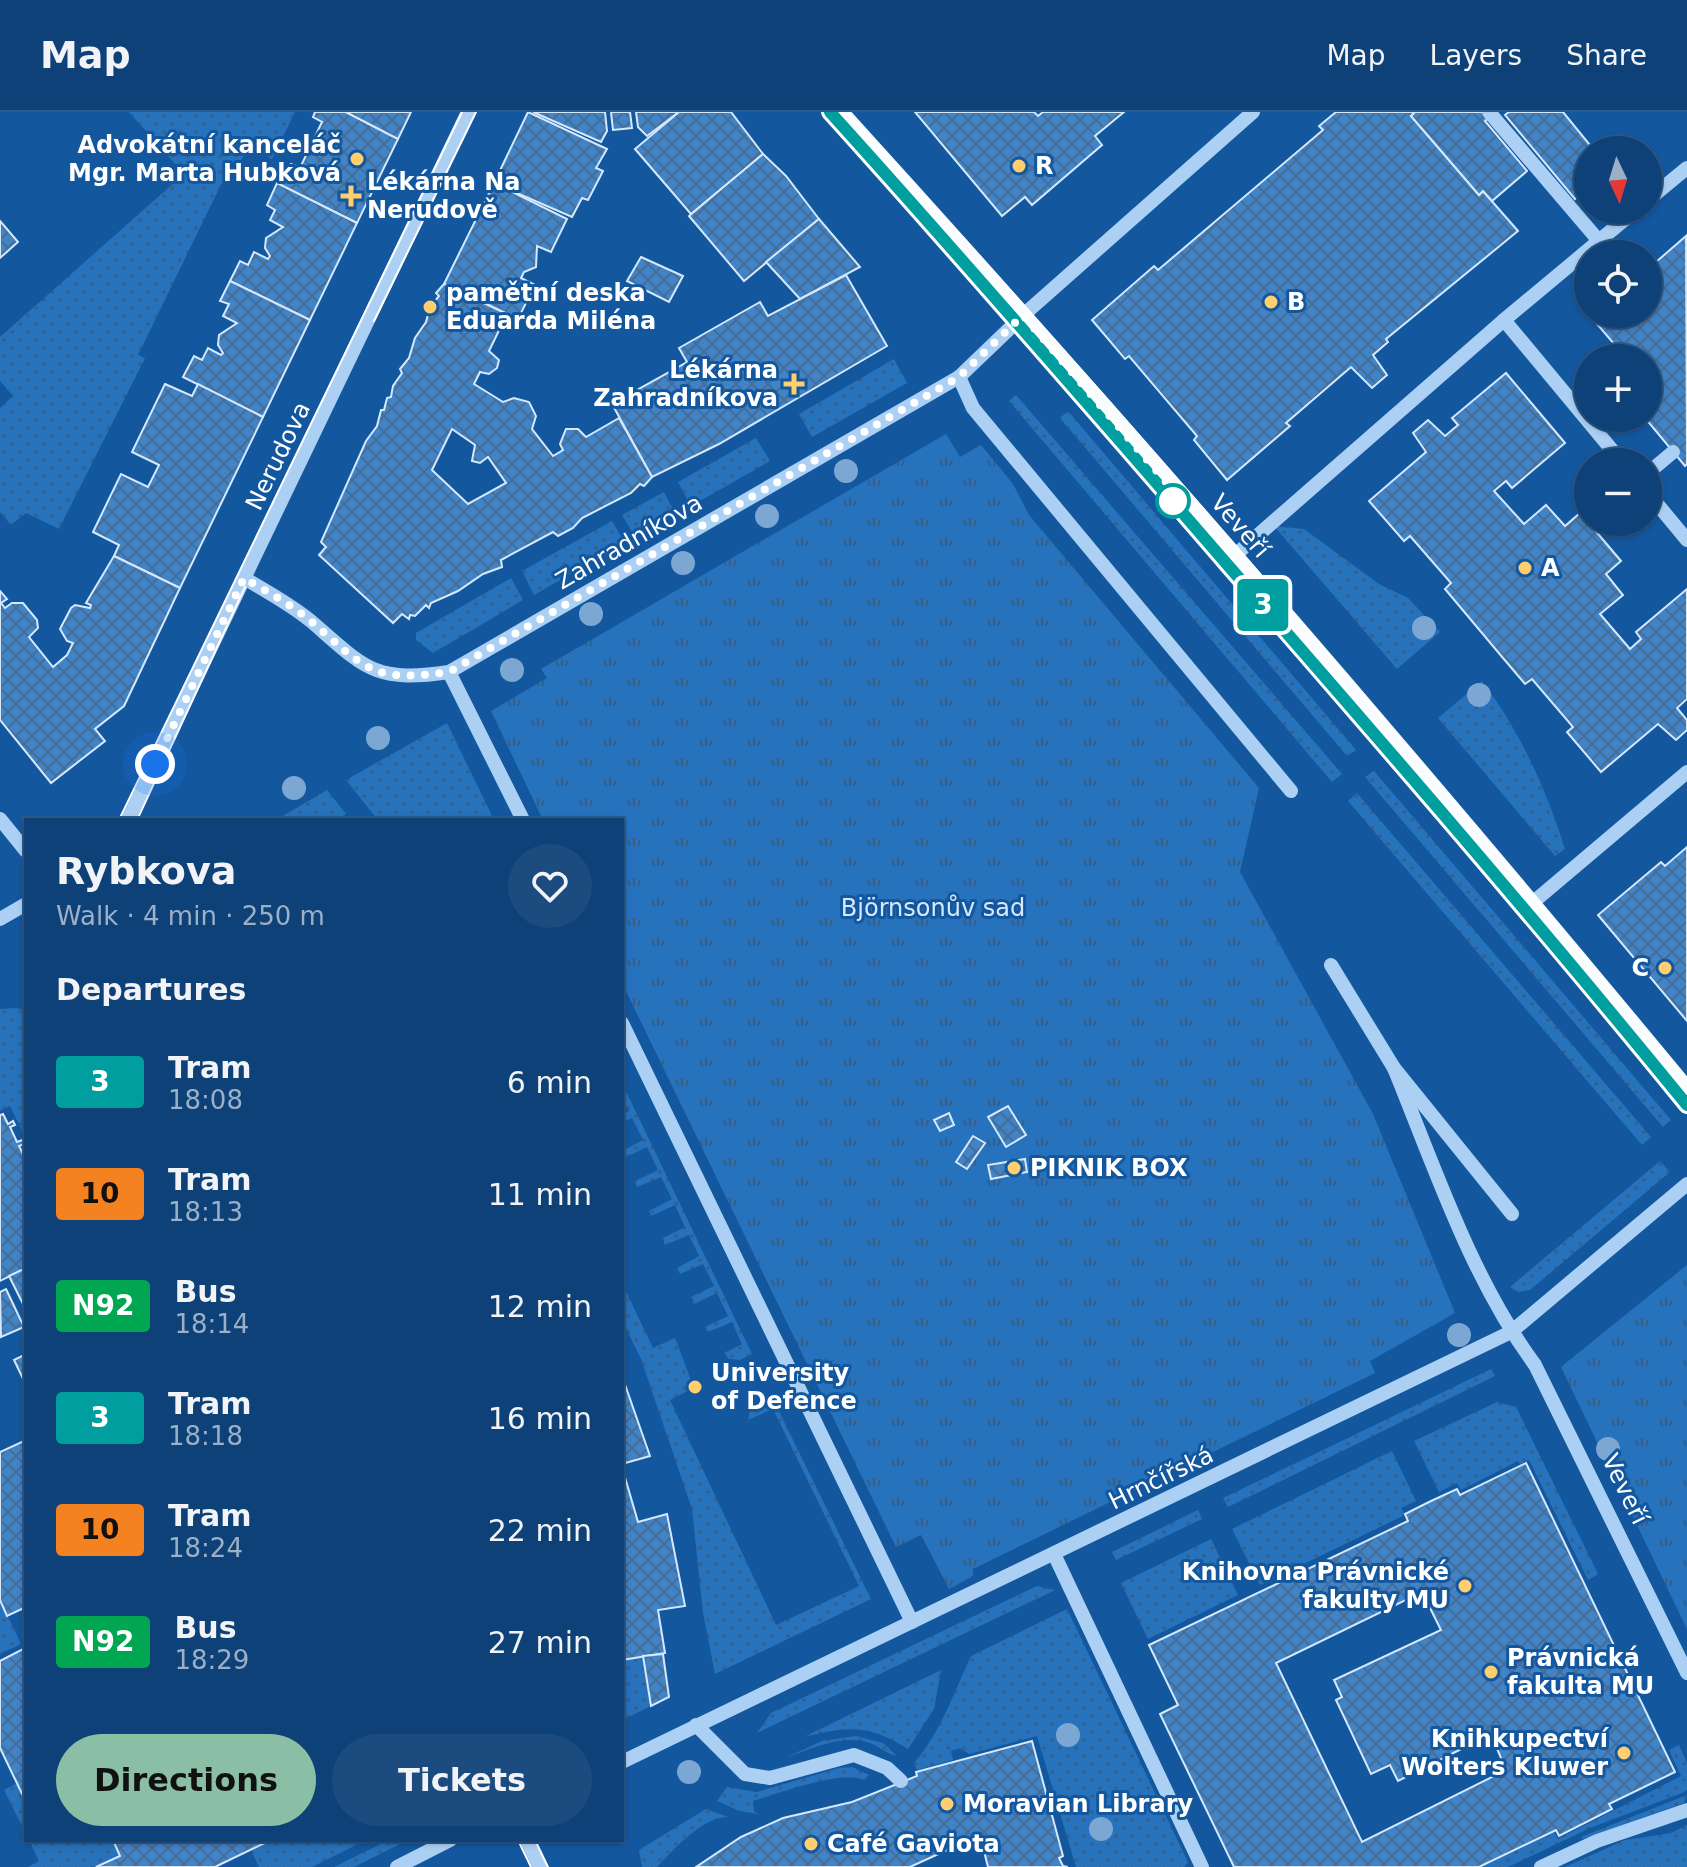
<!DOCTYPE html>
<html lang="en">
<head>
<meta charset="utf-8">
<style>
  :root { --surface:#0e4177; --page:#1c4c7f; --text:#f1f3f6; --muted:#9bafc6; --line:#2e5a89; --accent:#8abfa5 }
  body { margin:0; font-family:"DejaVu Sans",sans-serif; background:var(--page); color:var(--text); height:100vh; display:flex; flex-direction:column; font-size:30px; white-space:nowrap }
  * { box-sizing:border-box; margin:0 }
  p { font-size:26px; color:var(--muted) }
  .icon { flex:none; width:44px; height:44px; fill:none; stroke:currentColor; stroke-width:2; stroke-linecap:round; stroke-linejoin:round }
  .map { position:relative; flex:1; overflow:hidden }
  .sheet { position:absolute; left:24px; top:706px; width:600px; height:1024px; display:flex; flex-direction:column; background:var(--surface); border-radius:0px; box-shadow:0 2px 6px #0004,0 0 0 2px var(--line) }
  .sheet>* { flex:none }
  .badge { padding:0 16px; border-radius:6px; font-size:28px; line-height:52px }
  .needle { width:52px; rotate:176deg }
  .tools { position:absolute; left:1574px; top:24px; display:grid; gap:16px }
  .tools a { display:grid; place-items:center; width:88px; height:88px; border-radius:50%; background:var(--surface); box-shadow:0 2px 6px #0004,0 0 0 2px var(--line); font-size:40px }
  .you { position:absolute; width:40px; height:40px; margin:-20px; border:6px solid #fff; border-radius:50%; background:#1a73e8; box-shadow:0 0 0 12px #1a73e833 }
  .map>.badge { position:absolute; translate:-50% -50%; box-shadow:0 0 0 4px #fff }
  h2 { padding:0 32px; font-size:30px; line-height:72px }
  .round { display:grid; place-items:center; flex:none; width:84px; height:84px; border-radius:42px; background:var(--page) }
  .head { display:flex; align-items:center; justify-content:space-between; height:136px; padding:0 32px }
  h1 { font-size:38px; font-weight:700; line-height:60px }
  .button { display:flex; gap:16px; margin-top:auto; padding:16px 32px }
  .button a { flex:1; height:92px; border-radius:48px; background:var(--accent); color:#111; font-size:32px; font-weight:700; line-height:92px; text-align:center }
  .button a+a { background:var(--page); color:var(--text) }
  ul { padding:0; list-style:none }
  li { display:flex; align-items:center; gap:24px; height:112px; padding:0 32px }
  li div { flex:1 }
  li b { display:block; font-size:30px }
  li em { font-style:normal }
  li .badge { min-width:88px; font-weight:700; text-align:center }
  header { display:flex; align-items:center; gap:48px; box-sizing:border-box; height:112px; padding:0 40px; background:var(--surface); border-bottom:2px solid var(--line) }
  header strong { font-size:38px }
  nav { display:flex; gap:44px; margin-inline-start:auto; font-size:28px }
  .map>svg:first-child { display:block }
  .grass { fill:url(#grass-dots) }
  .park { fill:url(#park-tufts) }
  .building { fill:url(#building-cross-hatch); stroke:#d4e9fd; stroke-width:2; fill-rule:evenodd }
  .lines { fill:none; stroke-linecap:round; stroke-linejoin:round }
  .minor { stroke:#acd0f4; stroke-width:14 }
  .major { stroke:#f9fcff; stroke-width:20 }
  .tram { stroke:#fff; stroke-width:2 }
  .tree { fill:#7da7d3 }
  .line-casing { stroke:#fff; stroke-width:18 }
  .line { stroke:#009e9e; stroke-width:12 }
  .walk { stroke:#fff; stroke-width:8; stroke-dasharray:0 14.4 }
  .poi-dot { fill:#ffce6f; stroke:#13579f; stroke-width:3 }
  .stop-dot { fill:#fff; stroke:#009e9e; stroke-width:4 }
  .labels { text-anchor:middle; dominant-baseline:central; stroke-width:6; stroke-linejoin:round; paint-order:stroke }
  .poi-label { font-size:24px; font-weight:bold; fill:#fff; stroke:#13579f; text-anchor:start }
  .street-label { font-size:24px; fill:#fff; stroke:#13579f }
  .park-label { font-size:24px; fill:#d4e9fd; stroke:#13579f }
</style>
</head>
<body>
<header>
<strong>Map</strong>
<nav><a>Map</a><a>Layers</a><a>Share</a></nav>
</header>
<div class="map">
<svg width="1687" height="1755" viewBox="0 0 1687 1755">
  <defs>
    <pattern id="grass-dots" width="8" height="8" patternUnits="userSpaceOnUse" patternTransform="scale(2)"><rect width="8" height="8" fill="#2672bd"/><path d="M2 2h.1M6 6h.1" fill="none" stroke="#3b5d7f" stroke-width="1.8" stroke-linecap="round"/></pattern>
    <pattern id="park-tufts" width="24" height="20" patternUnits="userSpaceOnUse" patternTransform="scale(2)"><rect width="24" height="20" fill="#2672bd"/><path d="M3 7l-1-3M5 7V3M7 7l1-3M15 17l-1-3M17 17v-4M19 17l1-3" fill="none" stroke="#3b5d7f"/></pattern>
    <pattern id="building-cross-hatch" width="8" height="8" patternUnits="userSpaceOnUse" patternTransform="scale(2)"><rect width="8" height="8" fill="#4183c7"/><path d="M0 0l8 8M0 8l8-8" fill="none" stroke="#456d96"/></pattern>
  </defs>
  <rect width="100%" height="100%" fill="#13579f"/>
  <g class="grass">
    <polygon points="129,0 295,0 272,47 248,35 239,53 232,50 138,243 145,246 59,417 26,401 11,413 0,400 0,296 13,284 0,269 0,225 184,62"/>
    <polygon points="894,247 907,271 812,325 799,302"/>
    <polygon points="1016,283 1342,662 1332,670 1009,289"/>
    <polygon points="1068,299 1356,638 1347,644 1060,306"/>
    <polygon points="756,326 770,349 691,394 678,370"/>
    <polygon points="664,380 676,403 635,425 622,403"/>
    <polygon points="612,409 625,431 534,483 522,459"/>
    <polygon points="1274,414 1304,417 1379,472 1408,486 1440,520 1397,557"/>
    <polygon points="511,466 523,488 433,541 416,528 416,521"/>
    <path d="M1482,569C1520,619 1546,677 1565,737L1555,744L1438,606Z"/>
    <polygon points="447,611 494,708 378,708 346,668"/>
    <polygon points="1374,659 1671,1008 1663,1015 1365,665"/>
    <polygon points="327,678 346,702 338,708 276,708"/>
    <polygon points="1357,681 1651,1025 1642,1033 1348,689"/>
    <polygon points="16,896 26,898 26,1027 10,994 0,999 0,897"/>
    <polygon points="622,971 752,1242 740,1248 729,1247 724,1241 742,1232 732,1210 708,1220 705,1215 728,1204 717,1181 694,1192 691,1185 714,1174 703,1152 680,1162 677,1156 699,1144 689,1123 665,1133 663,1126 685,1115 675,1093 651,1104 649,1099 672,1087 661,1065 637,1075 635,1069 658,1058 647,1035 624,1046 622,1039 643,1028 632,1006 622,1011 622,1003 629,999 622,985"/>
    <polygon points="1660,1049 1670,1060 1530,1178 1518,1180 1510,1175"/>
    <polygon points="622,1171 653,1236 675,1226 694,1276 670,1288 776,1513 859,1474 773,1297 748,1308 750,1297 771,1283 871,1487 715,1562 703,1501 692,1397 641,1247 622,1208"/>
    <polygon points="1491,1257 1495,1264 1228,1395 1223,1386"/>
    <polygon points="1497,1290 1516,1295 1598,1462 1588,1468 1529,1348 1520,1352 1518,1349 1461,1378 1457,1371 1439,1380 1414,1329"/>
    <polygon points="1392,1339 1416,1389 1401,1396 1405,1403 1260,1473 1232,1417"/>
    <polygon points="1198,1398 1202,1407 1116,1448 1112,1440"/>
    <polygon points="1211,1427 1238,1483 1148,1527 1121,1471"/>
    <polygon points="1037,1474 1055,1478 757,1621 771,1601"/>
    <polygon points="0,1488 21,1532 0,1542"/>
    <path d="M1067,1497L1188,1750L1184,1755H1076L1037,1624L969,1642L960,1636L951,1639L953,1648L917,1658L914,1651C942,1618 953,1582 971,1544Z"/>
    <polygon points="643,1544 651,1594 622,1608 622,1548"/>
    <path d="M941,1558L934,1597L908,1637C868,1612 849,1614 804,1625Z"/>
    <path d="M856,1624L883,1631L897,1644C887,1643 876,1631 863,1629C837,1624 811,1637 787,1645L822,1629Z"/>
    <polygon points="1679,1633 1687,1651 1687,1678 1682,1681 1590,1716 1508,1755 1482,1755 1554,1720 1558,1727 1681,1664 1669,1638"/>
    <path d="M852,1655L869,1663L864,1668C843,1657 777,1682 753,1689L754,1699L759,1702L739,1699L717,1689L727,1675L757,1680L839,1656Z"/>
    <polygon points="17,1671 26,1690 26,1722 4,1678"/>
    <polygon points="1687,1683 1684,1691 1583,1727 1581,1725"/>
    <path d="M706,1697L728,1705C703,1704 673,1738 657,1755H642L639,1738Z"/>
    <polygon points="1687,1713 1687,1755 1565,1755 1625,1728 1671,1721"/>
    <polygon points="29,1728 113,1728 120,1744 96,1755 28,1755 39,1749"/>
    <polygon points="271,1728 366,1728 312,1755 259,1755 251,1738"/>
    <polygon points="389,1728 408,1728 354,1755 334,1755"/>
  </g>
  <g class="park">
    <polygon points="946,322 960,345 981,333 1013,372 1029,403 1259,676 1240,760 1373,1002 1455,1201 1370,1249 1375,1261 973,1457 973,1464 949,1477 921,1423 896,1435 622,871 622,708 543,708 491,599 547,566 541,557"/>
    <polygon points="1687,1153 1687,1517 1561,1255"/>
  </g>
  <g class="building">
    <polygon points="315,0 346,0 398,27 357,111 280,73 291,52 300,56 322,10 313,5"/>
    <polygon points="346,0 411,0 398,27"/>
    <polygon points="528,0 607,37 596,56 603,59 588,88 582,86 572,105 494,71"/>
    <polygon points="533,0 605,0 607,19 601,30"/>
    <polygon points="611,0 630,0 632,16 613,18"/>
    <polygon points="636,0 679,0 647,24 638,15"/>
    <polygon points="679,0 731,0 763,42 691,102 635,37"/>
    <polygon points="915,0 1034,0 1038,4 1043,0 1124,0 1095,24 1102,33 1032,93 1025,85 1002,104"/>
    <polygon points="1336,0 1415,0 1411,4 1479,83 1483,79 1518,119 1386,227 1388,230 1373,243 1387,263 1372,276 1351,255 1286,311 1290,314 1227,368 1194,328 1197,324 1129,244 1125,247 1092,208 1154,154 1158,158 1323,18 1319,14"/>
    <polygon points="1415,0 1495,0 1485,9 1527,59 1492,89 1483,79 1479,83 1411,4"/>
    <polygon points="1509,0 1563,0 1594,38 1588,38 1588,77 1575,87 1505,3"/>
    <polygon points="763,42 786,64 819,107 744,169 689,104"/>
    <polygon points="277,71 357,111 310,208 230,169 240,149 248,153 254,140 268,147 270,144 265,136 266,126 283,115 270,108 275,98 267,93"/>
    <polygon points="494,71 567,107 551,140 537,134 536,155 524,160 521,166 535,173 518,207 444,172"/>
    <polygon points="819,107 860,155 800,187 766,150"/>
    <polygon points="0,109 18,130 0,146"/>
    <polygon points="1686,124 1687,352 1685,354 1645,306 1648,306 1648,246 1626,246 1591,205 1595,202 1648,202 1648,157"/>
    <polygon points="641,145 683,164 669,190 627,169"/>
    <polygon points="846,163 887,234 719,332 652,365 612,292 687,250 679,236 760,190 768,204"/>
    <polygon points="230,169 310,208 263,305 183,265 194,244 202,248 208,236 221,243 223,241 218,233 219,223 237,211 223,204 229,192 220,189"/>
    <path d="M444,172L507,202L489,239L499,248L497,256L489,262L480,260L474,272L503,290L514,286L529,290L536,304L532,317L553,344L563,338L560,332L566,317H578L586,325L619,306L652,365L644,374L640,372L631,381L582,406L573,416L558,424L553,420L501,448L502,455L483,462L458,479L431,491L429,496L426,493L415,504L410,503L409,507L402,502L393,511L319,443L326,435L321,430L366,329L377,314L381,298H384L387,286L391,285L393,274L402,261L400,257L409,246L415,226L426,210L430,195L439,184L436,181ZM452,317L475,333L472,349L480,351L488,345L506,371L468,392L432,358Z"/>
    <polygon points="1506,261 1565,331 1512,376 1506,369 1494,379 1524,412 1546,393 1565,414 1580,401 1588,410 1621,449 1606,462 1623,483 1600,502 1630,537 1641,527 1636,520 1687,477 1687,587 1677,596 1687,608 1687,618 1676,628 1658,612 1601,660 1567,620 1573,615 1532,567 1525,572 1503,546 1445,477 1451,471 1410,424 1404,429 1369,389 1426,340 1413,321 1428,308 1445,324 1458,313 1452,306"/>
    <polygon points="165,272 192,284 198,272 263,305 180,476 114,444 119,433 93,420 121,362 148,375 159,353 132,340"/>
    <polygon points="114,444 180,476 124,594 95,617 105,629 51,671 0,608 0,479 7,487 1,491 5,496 12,491 23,491 37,508 38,516 29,525 53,555 67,543 73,531 67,529 60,517 71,496 75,493 90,496 91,493 86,491"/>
    <polygon points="1687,735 1687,909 1598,803 1661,750 1665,754"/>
    <polygon points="1008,994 1026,1023 1006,1035 988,1005"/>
    <polygon points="949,1001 954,1013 940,1019 934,1008"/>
    <polygon points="3,1002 8,1012 13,1009 15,1013 10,1015 17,1030 22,1028 24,1032 19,1034 26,1048 26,1156 0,1169 0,1003"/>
    <polygon points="973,1024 985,1031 967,1057 956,1050"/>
    <polygon points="1025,1047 1027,1060 991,1067 988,1053"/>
    <polygon points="26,1156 26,1198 9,1164"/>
    <polygon points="6,1177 24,1215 1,1225 0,1180"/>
    <polygon points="26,1242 26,1273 14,1248"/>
    <polygon points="622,1264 650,1344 622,1352"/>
    <polygon points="26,1328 26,1495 7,1504 0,1488 0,1340"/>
    <path d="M1526,1351L1675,1660L1609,1692L1612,1697L1559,1724L1556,1718L1479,1755H1234L1160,1602L1178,1593L1149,1533L1408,1409L1405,1402L1431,1389L1457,1377L1460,1383ZM1422,1480L1441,1518L1334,1568L1342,1585L1336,1588L1371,1662L1390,1653L1398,1669L1491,1622L1506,1658L1362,1730L1276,1551Z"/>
    <polygon points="622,1355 638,1410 667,1402 685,1494 658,1498 665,1541 622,1548"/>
    <polygon points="23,1537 26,1543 26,1690 0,1636 0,1549"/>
    <polygon points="663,1542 669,1585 651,1594 643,1544"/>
    <polygon points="1032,1629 1063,1744 1059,1746 1063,1754 1068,1755 988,1755 980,1723 910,1755 696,1755 741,1725 783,1706 852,1690 917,1664 916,1660"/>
    <polygon points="113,1728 271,1728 215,1755 96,1755 120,1744"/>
  </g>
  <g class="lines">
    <g class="minor">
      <polyline points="1489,0 1599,129"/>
      <polyline points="1648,88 1687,56"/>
      <polyline points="1504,208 1622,350"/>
      <polyline points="959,265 973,296 1291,679"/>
      <polyline points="1648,361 1673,340"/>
      <polyline points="1648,381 1687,428"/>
      <polyline points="1233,445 1504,208 1636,98"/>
      <path d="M244,466C266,479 292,493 312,510C365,556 374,571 449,560L959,265L1029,198L1253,0"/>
      <polyline points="449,560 523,708"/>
      <polyline points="0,707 26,739"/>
      <polyline points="128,708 468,0"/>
      <polyline points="1531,792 1687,660"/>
      <polyline points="0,807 26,792"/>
      <polyline points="1331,853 1394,956 1512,1102"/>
      <polyline points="622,911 912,1510"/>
      <path d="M1394,956C1435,1056 1471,1166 1535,1253L1687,1561"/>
      <polyline points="1054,1442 1202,1755"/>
      <polyline points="696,1613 745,1662 770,1666 854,1643 887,1656 901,1669"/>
      <polyline points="622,1650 1511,1220 1687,1072"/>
      <polyline points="527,1728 540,1755"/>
      <polyline points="397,1755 450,1728"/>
      <polyline points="1541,1755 1597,1729 1687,1698"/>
    </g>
    <path class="major" d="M838,0C1129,320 1412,647 1687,980"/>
    <g class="tram">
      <path d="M830,0C1123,324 1411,654 1687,993"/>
      <path d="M847,0C1139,313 1414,641 1687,969"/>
      <polyline points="374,209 476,0"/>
      <polyline points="119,708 462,0"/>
      <polyline points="137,708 245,475"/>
      <polyline points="518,1728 531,1755"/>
      <polyline points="535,1728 548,1755"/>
    </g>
  </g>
  <g class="tree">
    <circle cx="846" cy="359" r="12"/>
    <circle cx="767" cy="404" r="12"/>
    <circle cx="683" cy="451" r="12"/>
    <circle cx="591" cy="502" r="12"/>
    <circle cx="1424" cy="516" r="12"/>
    <circle cx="512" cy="558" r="12"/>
    <circle cx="1479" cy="583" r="12"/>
    <circle cx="378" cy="626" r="12"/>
    <circle cx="294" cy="676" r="12"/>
    <circle cx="1459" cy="1223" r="12"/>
    <circle cx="1608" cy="1337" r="12"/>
    <circle cx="1068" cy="1623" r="12"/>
    <circle cx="689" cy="1660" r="12"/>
    <circle cx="1101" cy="1717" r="12"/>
  </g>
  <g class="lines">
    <g class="line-casing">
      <path id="line" d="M830,0C964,148 1095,300 1226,451C1382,630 1537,809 1687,993"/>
    </g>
    <use href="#line" class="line"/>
    <path class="walk" d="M155,652L244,466C266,479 292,493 312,510C366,557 372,571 449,560L959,265L1023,203L1173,378V389"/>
  </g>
  <g class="poi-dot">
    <circle cx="357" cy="47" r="8"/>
    <circle cx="1019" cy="54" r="8"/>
    <path d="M347 72h8v8h8v8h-8v8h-8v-8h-8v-8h8z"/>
    <circle cx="1271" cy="190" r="8"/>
    <circle cx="430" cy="195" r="8"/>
    <path d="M790 260h8v8h8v8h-8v8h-8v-8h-8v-8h8z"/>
    <circle cx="1525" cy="456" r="8"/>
    <circle cx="1665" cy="856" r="8"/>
    <circle cx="1014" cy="1056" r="8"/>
    <circle cx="695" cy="1275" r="8"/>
    <circle cx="1465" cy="1474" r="8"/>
    <circle cx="1491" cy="1560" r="8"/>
    <circle cx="1624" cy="1641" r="8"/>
    <circle cx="947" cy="1692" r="8"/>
    <circle cx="811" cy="1732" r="8"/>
  </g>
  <circle class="stop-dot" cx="1173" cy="389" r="16"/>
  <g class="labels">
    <g class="poi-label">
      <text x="341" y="33" text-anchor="end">Advokátní kanceláč<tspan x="341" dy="28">Mgr. Marta Hubková</tspan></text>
      <text x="1035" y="54">R</text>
      <text x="367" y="70">Lékárna Na<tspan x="367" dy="28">Nerudově</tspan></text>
      <text x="446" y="181">pamětní deska<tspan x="446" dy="28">Eduarda Miléna</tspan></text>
      <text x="1287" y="190">B</text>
      <text x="778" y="258" text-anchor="end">Lékárna<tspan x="778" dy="28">Zahradníkova</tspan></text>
      <text x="1541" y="456">A</text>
      <text x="1649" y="856" text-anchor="end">C</text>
      <text x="1030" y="1056">PIKNIK BOX</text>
      <text x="711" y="1261">University<tspan x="711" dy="28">of Defence</tspan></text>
      <text x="1449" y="1460" text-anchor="end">Knihovna Právnické<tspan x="1449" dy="28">fakulty MU</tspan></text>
      <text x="1507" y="1546">Právnická<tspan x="1507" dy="28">fakulta MU</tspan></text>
      <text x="1608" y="1627" text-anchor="end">Knihkupectví<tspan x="1608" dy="28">Wolters Kluwer</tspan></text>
      <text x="963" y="1692">Moravian Library</text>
      <text x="827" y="1732">Café Gaviota</text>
    </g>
    <g class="street-label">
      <text transform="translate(278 344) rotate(-64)">Nerudova</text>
      <text transform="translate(1240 414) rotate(49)">Veveří</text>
      <text transform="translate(629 430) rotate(-30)">Zahradníkova</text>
      <text transform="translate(1161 1366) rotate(-26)">Hrnčířská</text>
      <text transform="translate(1625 1377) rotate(64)">Veveří</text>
    </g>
    <g class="park-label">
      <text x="933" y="796">Björnsonův sad</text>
    </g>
  </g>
</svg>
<div class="tools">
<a><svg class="needle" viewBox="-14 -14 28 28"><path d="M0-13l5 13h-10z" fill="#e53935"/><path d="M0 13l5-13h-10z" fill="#9bafc6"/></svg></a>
<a><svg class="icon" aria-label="locate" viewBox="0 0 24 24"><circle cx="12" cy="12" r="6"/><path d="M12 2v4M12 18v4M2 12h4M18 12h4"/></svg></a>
<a>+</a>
<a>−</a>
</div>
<div class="you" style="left:155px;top:652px"></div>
<b class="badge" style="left:1263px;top:493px;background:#009e9e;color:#fff">3</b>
<section class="sheet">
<div class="head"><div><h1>Rybkova</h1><p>Walk · 4 min · 250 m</p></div><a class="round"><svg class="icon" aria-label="heart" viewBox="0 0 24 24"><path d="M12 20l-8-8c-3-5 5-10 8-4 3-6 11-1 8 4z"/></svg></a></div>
<h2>Departures</h2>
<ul>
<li><span class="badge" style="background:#009e9e;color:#fff">3</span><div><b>Tram</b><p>18:08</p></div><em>6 min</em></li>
<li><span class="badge" style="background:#f58220;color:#111">10</span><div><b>Tram</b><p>18:13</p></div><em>11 min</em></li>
<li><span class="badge" style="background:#00a651;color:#fff">N92</span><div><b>Bus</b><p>18:14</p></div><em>12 min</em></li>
<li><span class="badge" style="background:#009e9e;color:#fff">3</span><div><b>Tram</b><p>18:18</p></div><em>16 min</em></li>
<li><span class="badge" style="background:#f58220;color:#111">10</span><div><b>Tram</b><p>18:24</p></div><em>22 min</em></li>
<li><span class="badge" style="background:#00a651;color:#fff">N92</span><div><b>Bus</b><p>18:29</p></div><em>27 min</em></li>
</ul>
<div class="button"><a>Directions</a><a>Tickets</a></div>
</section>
</div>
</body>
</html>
